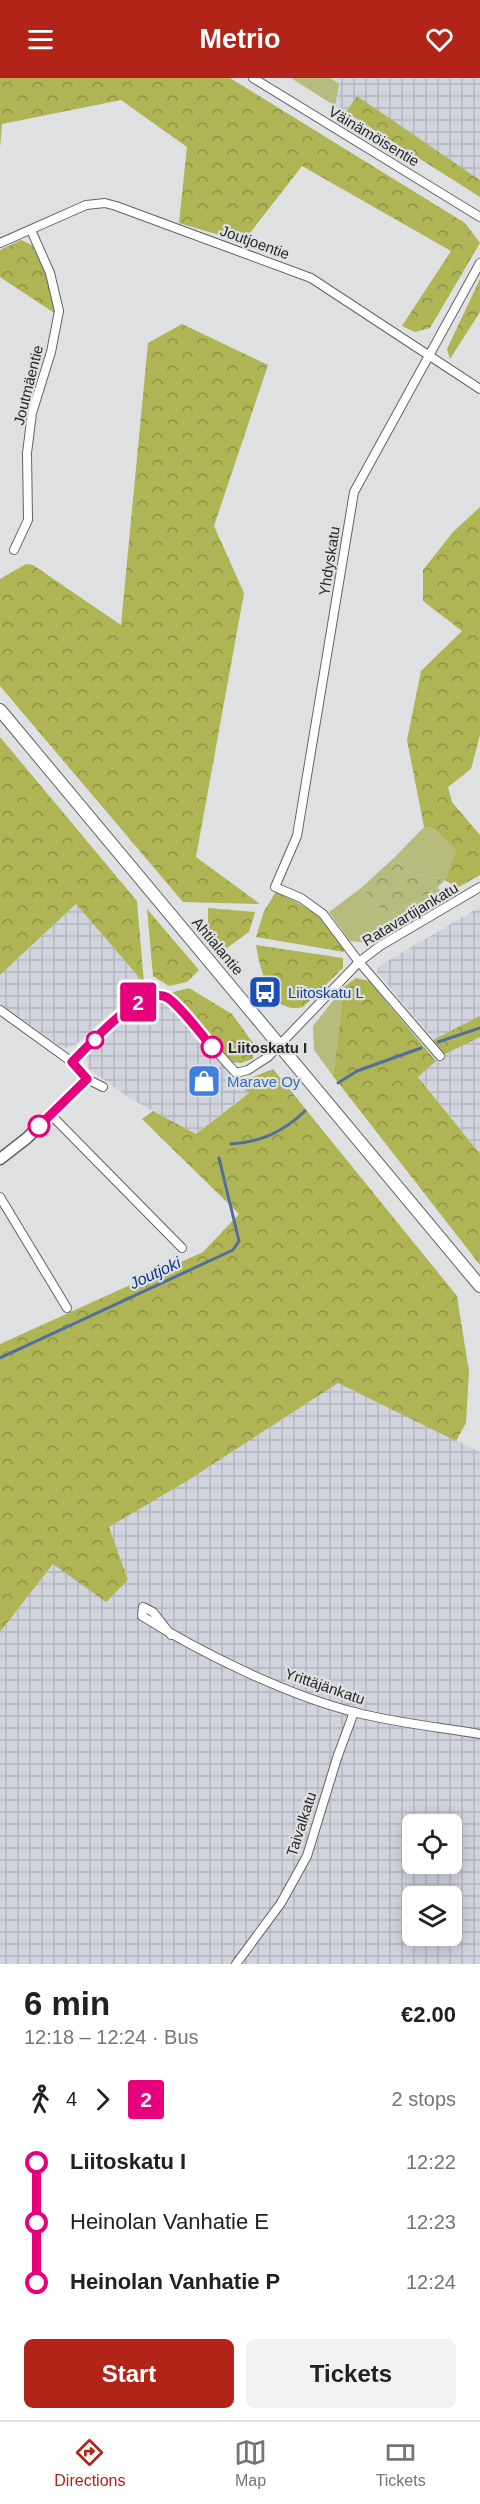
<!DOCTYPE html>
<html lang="en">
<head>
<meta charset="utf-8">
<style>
  :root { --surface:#fff; --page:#f2f2f2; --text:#202124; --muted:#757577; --line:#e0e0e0; --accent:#b22417 }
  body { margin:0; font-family:Helvetica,sans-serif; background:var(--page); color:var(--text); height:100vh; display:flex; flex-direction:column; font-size:22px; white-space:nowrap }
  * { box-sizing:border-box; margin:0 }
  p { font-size:20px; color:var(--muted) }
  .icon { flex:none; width:33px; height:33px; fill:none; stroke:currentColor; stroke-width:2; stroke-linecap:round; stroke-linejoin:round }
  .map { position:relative; height:1886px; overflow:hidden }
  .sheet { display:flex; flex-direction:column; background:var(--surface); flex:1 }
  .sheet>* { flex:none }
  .badge { padding:0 12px; border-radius:4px; font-size:21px; line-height:39px }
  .tools { position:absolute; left:402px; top:1736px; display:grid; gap:12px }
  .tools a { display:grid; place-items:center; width:60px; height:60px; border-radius:9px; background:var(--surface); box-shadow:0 3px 15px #0003; font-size:30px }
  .map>.badge { position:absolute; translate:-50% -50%; box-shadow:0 0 0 3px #fff }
  .legs { display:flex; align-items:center; gap:9px; height:66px; padding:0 24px; font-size:20px }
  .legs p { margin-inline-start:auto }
  .overview { display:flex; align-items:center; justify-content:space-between; height:102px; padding:0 24px }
  h1 { font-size:33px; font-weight:700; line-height:45px }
  .button { display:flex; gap:12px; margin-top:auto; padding:12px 24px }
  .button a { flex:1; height:69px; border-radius:9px; background:var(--accent); color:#fff; font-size:24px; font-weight:700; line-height:69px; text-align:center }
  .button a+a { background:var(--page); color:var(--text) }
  ul { padding:0 24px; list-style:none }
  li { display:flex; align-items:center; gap:21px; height:60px; font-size:22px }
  li i { display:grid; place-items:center; width:9px; height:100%; margin:0 8px; background:currentColor }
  li i::after { content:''; width:15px; height:15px; margin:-8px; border:4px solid; border-radius:50%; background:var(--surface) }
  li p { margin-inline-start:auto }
  li:first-child i { background:linear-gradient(#0000 50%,currentColor 0) }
  li:last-child i { background:linear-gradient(currentColor 50%,#0000 0) }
  header { display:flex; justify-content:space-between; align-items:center; height:78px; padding:0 24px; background:var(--accent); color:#fff; font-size:27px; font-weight:700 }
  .tabs { display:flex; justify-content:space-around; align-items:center; height:84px; border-top:2px solid var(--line); background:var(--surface); font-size:16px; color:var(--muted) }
  .tabs a { display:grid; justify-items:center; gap:3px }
  .tabs .selected { color:var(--accent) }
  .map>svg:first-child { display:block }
  .industrial { fill:url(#industrial-grid); fill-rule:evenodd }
  .grass { fill:#b7bb7d }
  .forest { fill:url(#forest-crowns) }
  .park { fill:url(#park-crowns) }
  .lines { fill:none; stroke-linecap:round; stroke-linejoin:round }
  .stream { stroke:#516da1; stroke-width:3 }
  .minor-casing { stroke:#626364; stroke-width:10 }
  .tertiary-casing { stroke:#626364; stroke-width:13 }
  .secondary-casing { stroke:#626364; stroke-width:14 }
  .minor { stroke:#fff; stroke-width:8 }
  .tertiary { stroke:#fff; stroke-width:10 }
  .secondary { stroke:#fff; stroke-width:12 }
  .line-1-casing { stroke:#fff; stroke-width:14 }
  .line-1 { stroke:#e6007e; stroke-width:9 }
  .stop-1-dot { fill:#fff; stroke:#e6007e; stroke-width:3 }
  .labels { text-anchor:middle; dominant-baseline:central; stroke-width:4.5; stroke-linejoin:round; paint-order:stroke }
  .street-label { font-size:15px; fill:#282829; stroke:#dfe0e2 }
  .transit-label { font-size:15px; fill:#164399; stroke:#dfe0e2; text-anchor:start }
  .stop-label { font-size:15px; font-weight:bold; fill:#282829; stroke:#dfe0e2; text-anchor:start }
  .shop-label { font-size:15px; fill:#366cbe; stroke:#dfe0e2; text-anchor:start }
  .water-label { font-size:16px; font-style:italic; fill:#0c368c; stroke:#dfe0e2 }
</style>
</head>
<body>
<header><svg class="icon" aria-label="menu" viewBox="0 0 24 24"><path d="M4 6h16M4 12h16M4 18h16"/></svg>Metrio<svg class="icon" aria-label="heart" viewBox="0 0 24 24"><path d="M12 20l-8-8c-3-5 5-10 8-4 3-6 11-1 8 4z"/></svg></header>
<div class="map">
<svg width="480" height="1886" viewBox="0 0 480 1886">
  <defs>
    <pattern id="industrial-grid" width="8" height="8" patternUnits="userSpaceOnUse" patternTransform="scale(1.5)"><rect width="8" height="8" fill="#d1d4dd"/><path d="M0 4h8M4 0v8" fill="none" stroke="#b3b6be"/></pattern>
    <pattern id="forest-crowns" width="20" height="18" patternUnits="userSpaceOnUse" patternTransform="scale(1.5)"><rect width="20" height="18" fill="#afb454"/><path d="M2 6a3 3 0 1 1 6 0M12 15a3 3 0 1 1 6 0" fill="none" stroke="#8e9246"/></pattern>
    <pattern id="park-crowns" width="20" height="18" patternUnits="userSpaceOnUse" patternTransform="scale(1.5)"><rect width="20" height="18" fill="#b7bb7d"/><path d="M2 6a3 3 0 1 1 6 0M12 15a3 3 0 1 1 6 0" fill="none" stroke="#959866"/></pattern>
  </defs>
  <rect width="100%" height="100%" fill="#dfe0e2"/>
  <g class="industrial">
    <polygon points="330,0 480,0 480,102 357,19 346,34 335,28 339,6"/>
    <polygon points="76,826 144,905 74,968 63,970 0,926 0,897"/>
    <polygon points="480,829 480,1076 418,998 445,975 377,894 379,888"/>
    <polygon points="159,921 167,924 249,1014 196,1056 131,1021 89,991 86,978 132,933"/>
    <path d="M338,1305L480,1374V1886H0V1554L53,1486L128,1502L109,1449L187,1403ZM412,1746H452V1785H412ZM412,1818H452V1857H412Z"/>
  </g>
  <g class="grass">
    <polygon points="291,0 330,0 339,6 335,28"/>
    <polygon points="424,749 433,750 456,772 445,802 409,795 394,780"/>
    <polygon points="361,810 388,838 437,810 449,816 368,865 350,863 329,834"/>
    <polygon points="344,909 333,998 314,972 313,948"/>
  </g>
  <g class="forest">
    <polygon points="0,0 230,0 465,145 480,165 430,250 415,254 402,248 451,173 302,88 243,164 179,145 187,69 121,22 2,46 0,70"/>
    <polygon points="357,18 480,102 480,119 346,34"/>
    <polygon points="21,162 32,167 47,197 56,236 0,199 0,172"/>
    <polygon points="480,201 480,234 450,281 447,271"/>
    <polygon points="182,246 268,287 214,448 244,515 196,779 260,826 183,824 0,608 0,501 26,486 33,487 121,547 148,265"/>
    <polygon points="480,429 480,657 471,691 448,709 452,724 480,757 480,797 457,810 445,802 456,772 433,750 424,749 407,662 421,593 462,553 423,523 423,492 453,454"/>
    <polygon points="0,659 137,823 144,905 76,826 0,897"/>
    <path d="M276,814C297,823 343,848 344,874L256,859L264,833Z"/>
    <polygon points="208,830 255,834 249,854 227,870 208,853"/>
    <polygon points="147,831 199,892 187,904 169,908 153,898"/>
    <path d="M256,867L343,880V890L303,929C270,938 260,891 256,867Z"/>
    <polygon points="356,900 369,903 436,983 418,999 480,1076 480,1187 333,998 344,909"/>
    <polygon points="189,910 232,936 256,969 252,981 241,985 231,984 170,915"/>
    <polygon points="480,938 480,959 445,976 433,962"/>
    <polygon points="273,991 457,1218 469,1294 466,1345 456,1363 338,1305 187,1403 109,1449 128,1502 106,1524 53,1486 0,1554 0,1266 203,1174 239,1136 142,1041 153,1033 196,1056 249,1015 240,1004"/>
  </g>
  <polygon class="park" points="394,780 409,795 445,802 437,810 388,838 361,810"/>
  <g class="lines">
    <g class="stream">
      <polyline points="438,964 480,950"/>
      <polyline points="338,1005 357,993 421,970"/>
      <path d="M231,1066C261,1064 283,1054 305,1033"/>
      <polyline points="0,1280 233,1172 239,1163 219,1080"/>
    </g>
    <g class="minor-casing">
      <g id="minor">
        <polyline points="253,0 480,139"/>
        <polyline points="0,165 86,127 105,125 116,128 311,200 480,311"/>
        <polyline points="14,472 28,442 27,375 32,335 51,274 59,233 50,195 31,152"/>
        <polyline points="0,932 72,984 87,1001 103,1009"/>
        <polyline points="440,978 359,884 323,836 301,820 275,809 297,758 354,414 480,185"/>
        <path d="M72,984C90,967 127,924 150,918C157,916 161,918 168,920L236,995L248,992L268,979L359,884L380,868L480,809"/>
        <polyline points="51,1037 182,1170"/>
        <polyline points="0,1119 67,1230"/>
        <path d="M171,1557L153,1534L143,1529L142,1538C201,1575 287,1617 354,1634C395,1645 439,1649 480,1656"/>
        <polyline points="236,1886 281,1825 307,1778 337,1680 354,1634"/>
      </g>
    </g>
    <g class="tertiary-casing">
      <polyline id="tertiary" points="0,1081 27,1060 87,1001"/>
    </g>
    <g class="secondary-casing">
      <polyline id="secondary" points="0,632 480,1208"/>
    </g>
    <use href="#minor" class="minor"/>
    <use href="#tertiary" class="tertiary"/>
    <use href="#secondary" class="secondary"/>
  </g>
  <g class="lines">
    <g class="line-1-casing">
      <path id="line-1" d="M39,1048L87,1001L72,984C89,968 143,904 168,920C181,929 201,956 212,969"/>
    </g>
    <use href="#line-1" class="line-1"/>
  </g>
  <defs>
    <g id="bus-square" transform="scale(1.725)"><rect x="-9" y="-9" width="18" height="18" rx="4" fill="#1a4fb4" stroke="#dfe0e2"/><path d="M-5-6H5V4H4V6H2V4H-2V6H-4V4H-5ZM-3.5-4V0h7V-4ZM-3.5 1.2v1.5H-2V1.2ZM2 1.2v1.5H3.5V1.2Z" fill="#fff"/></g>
    <g id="shop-square" transform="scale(1.725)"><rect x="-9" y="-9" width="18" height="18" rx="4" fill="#3f7fe0" stroke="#dfe0e2"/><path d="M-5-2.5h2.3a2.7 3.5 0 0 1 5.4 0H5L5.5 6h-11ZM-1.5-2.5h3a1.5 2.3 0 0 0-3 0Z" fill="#fff"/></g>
  </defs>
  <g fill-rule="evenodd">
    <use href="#bus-square" x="265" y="914"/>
    <use href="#shop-square" x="204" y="1003"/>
  </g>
  <g class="stop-1-dot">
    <circle cx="95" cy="962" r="8"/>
    <circle cx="212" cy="969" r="10"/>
    <circle cx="39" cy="1048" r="10"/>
  </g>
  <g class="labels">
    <g class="street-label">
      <text transform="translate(374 58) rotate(31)">Väinämöisentie</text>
      <text transform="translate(255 164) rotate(20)">Joutjoentie</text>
      <text transform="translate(28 307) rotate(-76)">Joutmäentie</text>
      <text transform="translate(329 483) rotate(-81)">Yhdyskatu</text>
      <text transform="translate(410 836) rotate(-31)">Ratavartijankatu</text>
      <text transform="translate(218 868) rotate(50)">Ahtialantie</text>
      <text transform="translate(325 1608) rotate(19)">Yrittäjänkatu</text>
      <text transform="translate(301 1746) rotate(-72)">Taivalkatu</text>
    </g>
    <g class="transit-label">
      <text x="288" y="914">Liitoskatu L</text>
    </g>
    <g class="stop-label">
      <text x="228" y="969">Liitoskatu I</text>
    </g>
    <g class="shop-label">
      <text x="227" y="1003">Marave Oy</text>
    </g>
    <g class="water-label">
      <text transform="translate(155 1195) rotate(-25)">Joutjoki</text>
    </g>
  </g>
</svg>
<div class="tools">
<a><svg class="icon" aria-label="locate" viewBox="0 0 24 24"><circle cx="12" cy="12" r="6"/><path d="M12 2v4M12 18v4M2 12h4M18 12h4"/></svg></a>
<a><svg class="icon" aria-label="layers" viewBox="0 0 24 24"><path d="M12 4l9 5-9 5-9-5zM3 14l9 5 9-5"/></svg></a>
</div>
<b class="badge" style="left:138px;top:924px;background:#e6007e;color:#fff">2</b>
</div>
<section class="sheet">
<div class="overview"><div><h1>6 min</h1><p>12:18 – 12:24 · Bus</p></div><b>€2.00</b></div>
<div class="legs"><svg class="icon" aria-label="walk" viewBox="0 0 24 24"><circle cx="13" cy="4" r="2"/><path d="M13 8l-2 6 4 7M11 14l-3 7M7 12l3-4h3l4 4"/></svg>4<svg class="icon" aria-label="forward" viewBox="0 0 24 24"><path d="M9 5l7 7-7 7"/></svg><b class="badge" style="background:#e6007e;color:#fff">2</b><p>2 stops</p></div>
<ul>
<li><i style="color:#e6007e"></i><b>Liitoskatu I</b><p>12:22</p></li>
<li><i style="color:#e6007e"></i><span>Heinolan Vanhatie E</span><p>12:23</p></li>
<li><i style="color:#e6007e"></i><b>Heinolan Vanhatie P</b><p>12:24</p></li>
</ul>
<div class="button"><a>Start</a><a>Tickets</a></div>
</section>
<nav class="tabs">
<a class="selected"><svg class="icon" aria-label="directions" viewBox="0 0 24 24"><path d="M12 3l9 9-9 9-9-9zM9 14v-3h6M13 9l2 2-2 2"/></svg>Directions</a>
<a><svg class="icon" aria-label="map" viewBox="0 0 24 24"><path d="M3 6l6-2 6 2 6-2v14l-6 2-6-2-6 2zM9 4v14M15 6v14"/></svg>Map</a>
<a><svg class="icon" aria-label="tickets" viewBox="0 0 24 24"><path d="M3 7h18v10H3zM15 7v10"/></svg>Tickets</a>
</nav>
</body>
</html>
